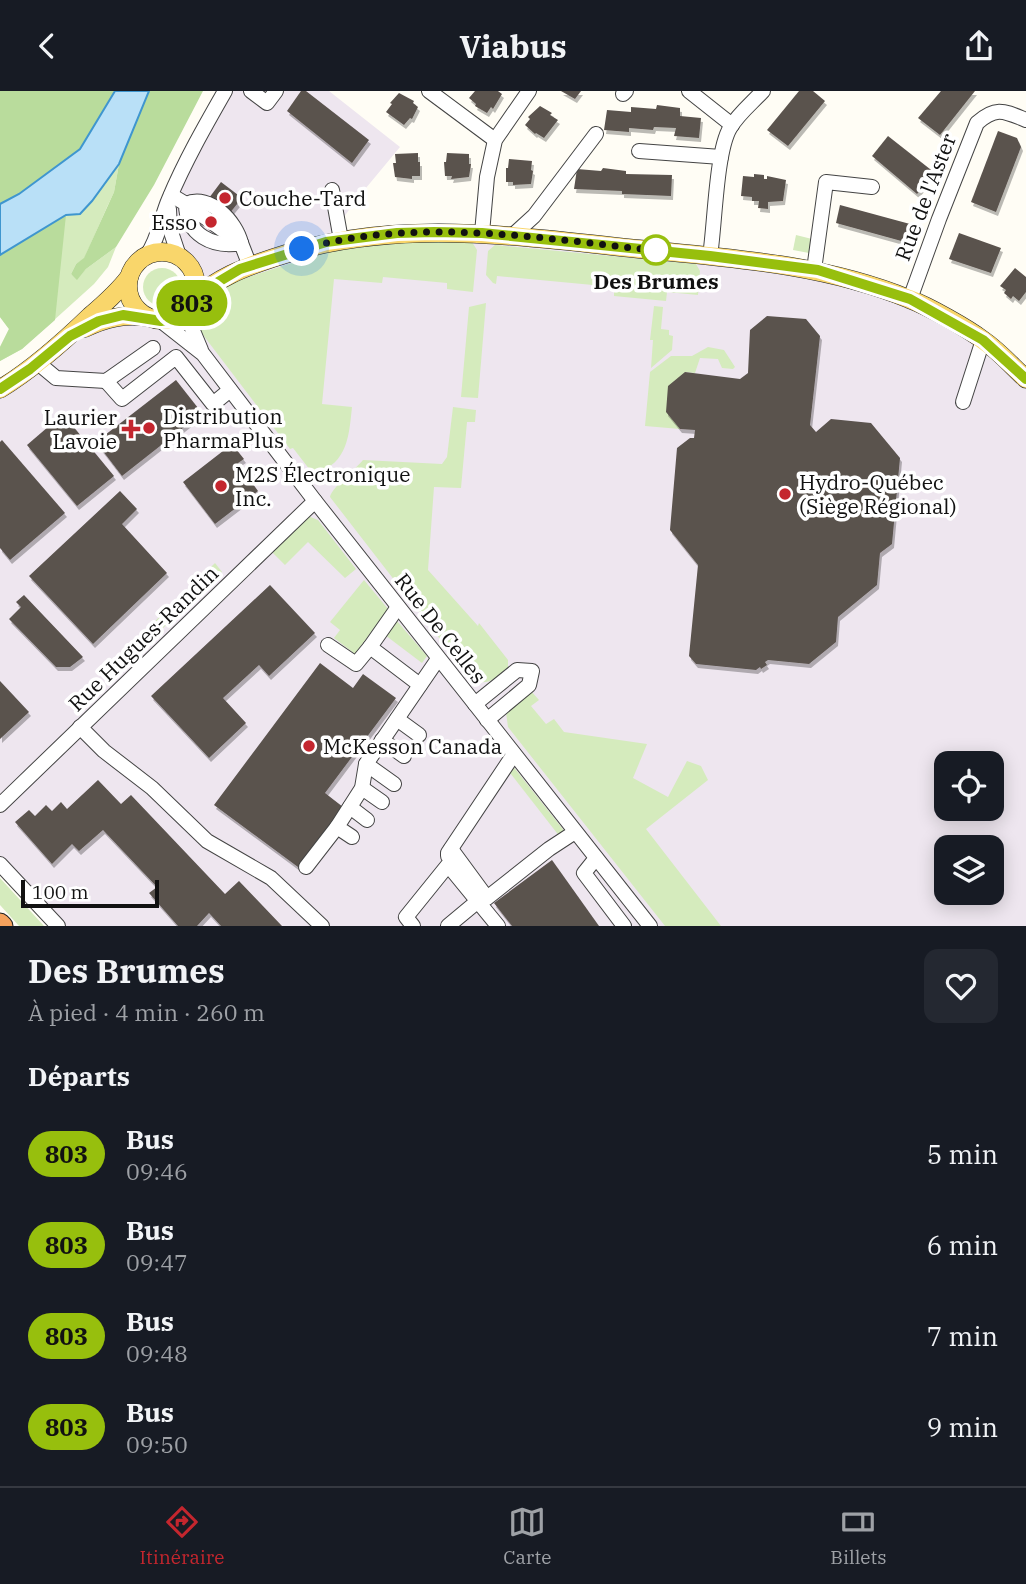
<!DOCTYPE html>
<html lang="fr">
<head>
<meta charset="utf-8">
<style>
  :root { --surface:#171b24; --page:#242831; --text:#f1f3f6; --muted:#9ea1a6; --line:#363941; --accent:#c4262e }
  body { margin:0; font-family:"IBM Plex Serif",serif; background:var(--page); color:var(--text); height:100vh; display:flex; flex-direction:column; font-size:26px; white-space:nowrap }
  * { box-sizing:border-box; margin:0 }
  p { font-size:23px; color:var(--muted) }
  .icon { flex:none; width:38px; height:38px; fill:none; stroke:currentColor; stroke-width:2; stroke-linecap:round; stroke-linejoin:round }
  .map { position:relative; height:835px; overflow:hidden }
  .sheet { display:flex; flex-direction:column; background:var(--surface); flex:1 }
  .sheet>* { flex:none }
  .badge { padding:0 14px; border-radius:23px; font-size:24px; line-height:46px }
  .buttons { position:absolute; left:934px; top:660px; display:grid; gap:14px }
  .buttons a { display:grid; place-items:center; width:70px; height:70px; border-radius:14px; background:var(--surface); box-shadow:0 4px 18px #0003; font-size:35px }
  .scale { position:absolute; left:21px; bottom:18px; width:138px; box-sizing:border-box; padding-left:7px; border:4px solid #111; border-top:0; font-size:19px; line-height:24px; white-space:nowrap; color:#111; -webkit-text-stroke:5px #fff; paint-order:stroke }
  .you { position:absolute; width:35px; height:35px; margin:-18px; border:5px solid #fff; border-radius:50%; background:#1a73e8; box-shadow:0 0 0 10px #1a73e833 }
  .map>.badge { position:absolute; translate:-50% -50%; box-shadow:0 0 0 4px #fff }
  h2 { padding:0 28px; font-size:26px; line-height:63px }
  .round { display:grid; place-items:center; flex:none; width:74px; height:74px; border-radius:14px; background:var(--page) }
  .summary { display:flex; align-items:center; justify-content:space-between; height:119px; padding:0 28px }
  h1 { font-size:33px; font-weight:800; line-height:52px }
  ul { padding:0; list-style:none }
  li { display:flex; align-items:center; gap:21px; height:91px; padding:0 28px }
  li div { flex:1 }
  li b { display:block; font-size:26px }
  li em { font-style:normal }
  li .badge { min-width:77px; font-weight:700; text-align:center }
  header { display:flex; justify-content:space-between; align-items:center; height:91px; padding:0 28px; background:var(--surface); font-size:32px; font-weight:800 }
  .menu { display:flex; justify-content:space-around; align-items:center; height:98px; border-top:2px solid var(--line); background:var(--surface); font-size:19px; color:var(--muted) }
  .menu a { display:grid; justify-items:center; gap:4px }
  .menu .selected { color:var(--accent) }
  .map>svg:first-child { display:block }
  .industrial { fill:#eee6ef; fill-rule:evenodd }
  .green { fill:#d5ebbd }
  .forest { fill:#b9dc9c }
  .water { fill:#b9e0f7; stroke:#3f96cf; stroke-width:2 }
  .building { fill:#5a524d; filter:url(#shadow) }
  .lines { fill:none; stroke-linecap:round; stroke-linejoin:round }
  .minor-casing { stroke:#444; stroke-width:16 }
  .major-casing { stroke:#222; stroke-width:19 }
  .highway-casing { stroke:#222; stroke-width:21 }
  .minor { stroke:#fff; stroke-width:14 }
  .major { stroke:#f9d66b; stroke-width:18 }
  .highway { stroke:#f5a25d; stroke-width:19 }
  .line-casing { stroke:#fff; stroke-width:16 }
  .line { stroke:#97bf0d; stroke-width:10 }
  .walk { stroke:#111; stroke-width:7; stroke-dasharray:0 12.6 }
  .poi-dot { fill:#c4262e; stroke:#fff; stroke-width:2.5 }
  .stop-dot { fill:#fff; stroke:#97bf0d; stroke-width:3.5 }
  .labels { text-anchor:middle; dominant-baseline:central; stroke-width:7; stroke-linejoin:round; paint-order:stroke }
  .street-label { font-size:21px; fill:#111; stroke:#fff }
  .poi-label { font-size:21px; fill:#111; stroke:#fff; text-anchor:start }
  .stop-label { font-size:21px; font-weight:bold; fill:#111; stroke:#fff }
</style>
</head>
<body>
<header><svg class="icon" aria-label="back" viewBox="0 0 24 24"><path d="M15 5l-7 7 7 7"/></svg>Viabus<svg class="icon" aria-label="share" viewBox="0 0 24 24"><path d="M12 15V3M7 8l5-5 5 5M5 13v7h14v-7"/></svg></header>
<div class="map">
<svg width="1026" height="835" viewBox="0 0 1026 835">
  <defs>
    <filter id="shadow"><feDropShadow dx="2" dy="4" stdDeviation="0" flood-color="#0004"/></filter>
  </defs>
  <rect width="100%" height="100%" fill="#fffdf5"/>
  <path class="industrial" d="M225,0H329L400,56L356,109L327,150L397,142L710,165L910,208L1026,288V835H58L0,773V298L99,230L168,229L184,222L196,195L195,186L183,168L168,110ZM947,672H992V718H947ZM947,756H992V802H947Z"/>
  <g class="green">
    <polygon points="119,73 114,101 107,116 84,168 76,173 71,183 77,188 86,178 116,156 108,176 94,193 22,258 0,270 0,256 9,238 0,226 0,164 92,110"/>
    <polygon points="796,144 812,148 809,162 793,159"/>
    <path d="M437,150L472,151L477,159L473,201L447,198V192L383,186L382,192L334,188L322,313L352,316C349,344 348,372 316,382L310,379L293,357L290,358L197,236L199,235L195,224L196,216L224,194L331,159L366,153Z"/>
    <polygon points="495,154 696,173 700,180 698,204 667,201 666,210 614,205 614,196 497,185 496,193 493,192 486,184 488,160"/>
    <circle cx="162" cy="196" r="19"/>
    <polygon points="486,212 478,307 461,306 469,216"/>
    <polygon points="654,215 663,216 661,238 669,239 669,244 673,245 672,259 651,277 653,249 650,249"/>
    <polygon points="708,256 724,259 735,276 733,278 722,277 718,268 700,267 695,282 685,281 680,338 645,335 650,281 671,265 692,265"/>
    <path d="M453,316L476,319L475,331H467L461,397L434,396L428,479L478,535L479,532L508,569V578C494,589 482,599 467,583L330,406C332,396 355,379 363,369L442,373L447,366Z"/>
    <polygon points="308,425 318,429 356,478 345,487 308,451 285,474 271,460"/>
    <polygon points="215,472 222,481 123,575 116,568"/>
    <polygon points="364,489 388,518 355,563 334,547 340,539 330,531"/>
    <polygon points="397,530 427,565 422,572 385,544"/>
    <polygon points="531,600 539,609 531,615 546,633 554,628 564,641 647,653 633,687 668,706 687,670 701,675 708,689 646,738 721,835 665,835 508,636 506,621"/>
    <polygon points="512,674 566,742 560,746 507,678"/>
    <polygon points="0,787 44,835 19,835 0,814"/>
  </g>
  <g class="forest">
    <polygon points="0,0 115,0 81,58 19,103 0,113"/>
    <polygon points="149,0 203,0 154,94 116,156 86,178 77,189 71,183 76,173 84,167 114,101 119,73"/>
    <polygon points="66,124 55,229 22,258 0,270 0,256 9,238 0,226 0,164"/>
  </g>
  <polygon class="water" points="115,0 149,0 119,73 92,110 80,123 66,124 0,164 0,113 19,103 80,58"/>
  <g class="building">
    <polygon points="301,0 306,0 369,49 352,72 287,20"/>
    <polygon points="475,0 498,0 502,3 493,18 491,16 487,22 475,15 476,13 469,7"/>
    <polygon points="561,0 581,0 575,8"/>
    <polygon points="799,0 813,0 825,10 788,55 767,39"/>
    <polygon points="941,0 975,0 940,44 918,27"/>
    <polygon points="399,2 414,10 413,12 418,16 412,28 410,27 404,34 386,21 392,13 390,12"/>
    <polygon points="657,14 680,17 680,25 701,27 699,47 674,45 676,37 654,36 653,39 629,37 629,41 604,39 607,19 631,21 631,16 656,18"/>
    <polygon points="540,15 552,22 550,24 558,29 544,47 536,42 535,43 525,34 530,28 528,26"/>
    <polygon points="998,40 1017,47 1021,56 996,121 971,111"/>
    <polygon points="888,45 935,82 917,103 872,65"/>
    <polygon points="418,62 418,71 420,71 420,85 412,85 412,88 395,86 393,72 396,72 395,63"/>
    <polygon points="447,62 469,63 469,73 471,73 469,86 451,88 452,85 445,85 444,71 446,71"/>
    <polygon points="509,68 532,70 531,79 533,80 531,93 513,94 513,91 506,91 506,77 508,77"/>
    <polygon points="603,77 626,80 626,83 672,84 671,105 622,103 622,100 574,98 577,78 601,80"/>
    <polygon points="754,83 764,84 764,88 767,88 767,85 786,89 783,110 768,111 768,118 758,117 759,110 752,110 752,106 741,105 743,85 754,86"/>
    <polygon points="221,91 242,107 229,123 209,107"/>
    <polygon points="840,114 910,133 905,151 836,132"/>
    <polygon points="959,142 1001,157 991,182 949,168"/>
    <polygon points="1015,177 1026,186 1026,201 1019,210 1013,205 1011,208 1004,202 1006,199 1000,195"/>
    <polygon points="767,225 806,228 820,245 810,334 816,341 831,328 871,332 900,367 892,453 880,462 877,494 838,526 836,551 809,573 768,569 765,571 767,574 761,578 760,576 756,579 696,573 689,565 698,474 670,439 677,357 690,347 694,347 695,339 680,338 666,321 668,295 685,281 740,288 748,282 750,239"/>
    <polygon points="176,289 202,322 122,385 96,351"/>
    <polygon points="63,323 114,385 77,415 27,354"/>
    <polygon points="2,349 65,422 10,469 0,457 0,351"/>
    <polygon points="232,353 244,368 238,372 258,400 215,433 183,391"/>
    <polygon points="120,400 137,418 122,433 167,482 93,553 29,485"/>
    <polygon points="270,494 315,542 269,585 259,574 223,607 246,632 209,667 151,605"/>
    <polygon points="24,504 83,566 70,576 56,576 9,528 21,516 16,511"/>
    <polygon points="320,572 353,597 363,583 396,607 325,702 343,716 298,776 214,714"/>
    <polygon points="0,590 29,621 0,648"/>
    <polygon points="98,689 121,713 131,704 225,803 239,790 282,835 221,835 209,822 197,835 178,835 149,802 157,796 103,739 79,760 72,753 52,773 15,731 29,719 35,725 46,714 52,720 61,711 67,718"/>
    <polygon points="552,769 599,835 512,835 494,812"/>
  </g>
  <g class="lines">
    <g class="minor-casing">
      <g id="minor">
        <polyline points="251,0 267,12 276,0"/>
        <polyline points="429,0 495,49"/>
        <polyline points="689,0 732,34"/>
        <polyline points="623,3 626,0"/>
        <polyline points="639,60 721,66"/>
        <polyline points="332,99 341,149"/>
        <path d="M171,104L186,113C186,144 213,157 241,152L250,175"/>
        <path d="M186,113C210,102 236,131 241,152"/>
        <polyline points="186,113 241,152"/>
        <polyline points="169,118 170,138 179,165"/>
        <polyline points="482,142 487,86 495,49 529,0"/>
        <polyline points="512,145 534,125 596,43"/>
        <path d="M147,164C159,147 161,126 169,108C185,70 205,35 225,0"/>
        <path d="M710,165C715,133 716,61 730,37C738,23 752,12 763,0"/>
        <polyline points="814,179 826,91 872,96"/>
        <path d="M910,208L939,128L977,32C996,15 1004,20 1026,29"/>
        <polyline points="189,216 191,235 201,259"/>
        <polyline points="161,230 203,263 315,410 650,835"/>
        <polyline points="38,272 56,287 106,290 153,257"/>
        <polyline points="106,290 122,308 176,266 213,313 230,299"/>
        <polyline points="963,311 983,249"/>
        <polyline points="328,554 356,573 370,556 420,594"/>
        <polyline points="370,556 398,516"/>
        <polyline points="475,613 517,579 532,580 529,594 487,629"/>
        <polyline points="397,628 419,644"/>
        <polyline points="80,636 104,660 152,697 207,750 271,787 322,835"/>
        <polyline points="382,649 404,665"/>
        <polyline points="366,673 394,693"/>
        <polyline points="362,697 382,711"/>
        <polyline points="0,714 315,410"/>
        <polyline points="350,716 367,729"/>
        <polyline points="352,746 337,736 362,697 366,673 438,568"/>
        <polyline points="451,758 487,807 549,758 575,741"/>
        <polyline points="448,765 448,762 514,663"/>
        <polyline points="596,767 584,782 624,835"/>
        <polyline points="0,773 58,835"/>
        <polyline points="306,776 337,736"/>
        <polyline points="413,835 406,826 448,774 498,835"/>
        <polyline points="448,835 478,810"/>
      </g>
    </g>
    <g class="major-casing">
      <g id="major">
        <circle cx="162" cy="195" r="34"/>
        <path d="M194,208C217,187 243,177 273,167C393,126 516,145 639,158C730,167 824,173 909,208C928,215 967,237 983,249C999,260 1012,275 1026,288"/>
        <path d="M85,237C106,227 124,223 147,226"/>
        <path d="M0,298C33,278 62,252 90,225C104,213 118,201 129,186"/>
      </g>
    </g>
    <g class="highway-casing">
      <polyline id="highway" points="0,832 3,835"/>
    </g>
    <use href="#minor" class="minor"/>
    <use href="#major" class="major"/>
    <use href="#highway" class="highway"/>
  </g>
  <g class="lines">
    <g class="line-casing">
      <polyline id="line" points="0,298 30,278 70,245 99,230 123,224 161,230 174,228 184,222 203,200 240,178 326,151 397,142 434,141 482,142 710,165 818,179 910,208 983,249 1026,288"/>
    </g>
    <use href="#line" class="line"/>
    <path class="walk" d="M302,158C420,125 543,148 661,160L656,159"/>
  </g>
  <g class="poi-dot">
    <circle cx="225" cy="107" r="7"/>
    <circle cx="211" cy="131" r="7"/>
    <circle cx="149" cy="337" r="7"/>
    <path d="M127.5 327.5h7v7h7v7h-7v7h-7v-7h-7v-7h7z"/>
    <circle cx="221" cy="395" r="7"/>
    <circle cx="785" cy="403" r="7"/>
    <circle cx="309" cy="655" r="7"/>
  </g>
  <circle class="stop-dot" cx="656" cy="159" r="14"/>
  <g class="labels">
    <g class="street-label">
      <text transform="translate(925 106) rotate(-69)">Rue de l'Aster</text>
      <text transform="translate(441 537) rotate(52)">Rue De Celles</text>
      <text transform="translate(143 547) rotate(-44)">Rue Hugues-Randin</text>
    </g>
    <g class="poi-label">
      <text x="239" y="107">Couche-Tard</text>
      <text x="197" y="131" text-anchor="end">Esso</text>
      <text x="163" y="325">Distribution<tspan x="163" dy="24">PharmaPlus</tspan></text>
      <text x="117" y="326" text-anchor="end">Laurier<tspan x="117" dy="24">Lavoie</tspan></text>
      <text x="235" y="383">M2S Électronique<tspan x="235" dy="24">Inc.</tspan></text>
      <text x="799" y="391">Hydro-Québec<tspan x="799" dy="24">(Siège Régional)</tspan></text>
      <text x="323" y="655">McKesson Canada</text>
    </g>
    <g class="stop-label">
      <text x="656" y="190">Des Brumes</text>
    </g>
  </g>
</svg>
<div class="buttons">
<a><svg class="icon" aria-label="locate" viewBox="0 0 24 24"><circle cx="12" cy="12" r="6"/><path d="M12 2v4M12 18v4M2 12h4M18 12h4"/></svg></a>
<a><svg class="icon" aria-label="layers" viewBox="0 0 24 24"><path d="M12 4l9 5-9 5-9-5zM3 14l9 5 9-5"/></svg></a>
</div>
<div class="scale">100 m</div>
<div class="you" style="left:302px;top:158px"></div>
<b class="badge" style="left:192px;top:212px;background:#97bf0d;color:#111">803</b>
</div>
<section class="sheet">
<div class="summary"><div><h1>Des Brumes</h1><p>À pied · 4 min · 260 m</p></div><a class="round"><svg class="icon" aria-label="heart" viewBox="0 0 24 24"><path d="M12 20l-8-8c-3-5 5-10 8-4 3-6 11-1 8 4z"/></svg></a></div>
<h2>Départs</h2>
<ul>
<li><span class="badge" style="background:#97bf0d;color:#111">803</span><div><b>Bus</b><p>09:46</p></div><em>5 min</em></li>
<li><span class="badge" style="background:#97bf0d;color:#111">803</span><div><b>Bus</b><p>09:47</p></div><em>6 min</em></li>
<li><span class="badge" style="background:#97bf0d;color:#111">803</span><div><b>Bus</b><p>09:48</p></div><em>7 min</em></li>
<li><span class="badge" style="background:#97bf0d;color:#111">803</span><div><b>Bus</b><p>09:50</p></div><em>9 min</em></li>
</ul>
</section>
<nav class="menu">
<a class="selected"><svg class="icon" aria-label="directions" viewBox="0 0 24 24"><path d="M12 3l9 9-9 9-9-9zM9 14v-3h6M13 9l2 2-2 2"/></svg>Itinéraire</a>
<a><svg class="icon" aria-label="map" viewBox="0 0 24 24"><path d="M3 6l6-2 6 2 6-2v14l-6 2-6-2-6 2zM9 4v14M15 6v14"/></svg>Carte</a>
<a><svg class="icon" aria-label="tickets" viewBox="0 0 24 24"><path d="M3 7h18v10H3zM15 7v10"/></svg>Billets</a>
</nav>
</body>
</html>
